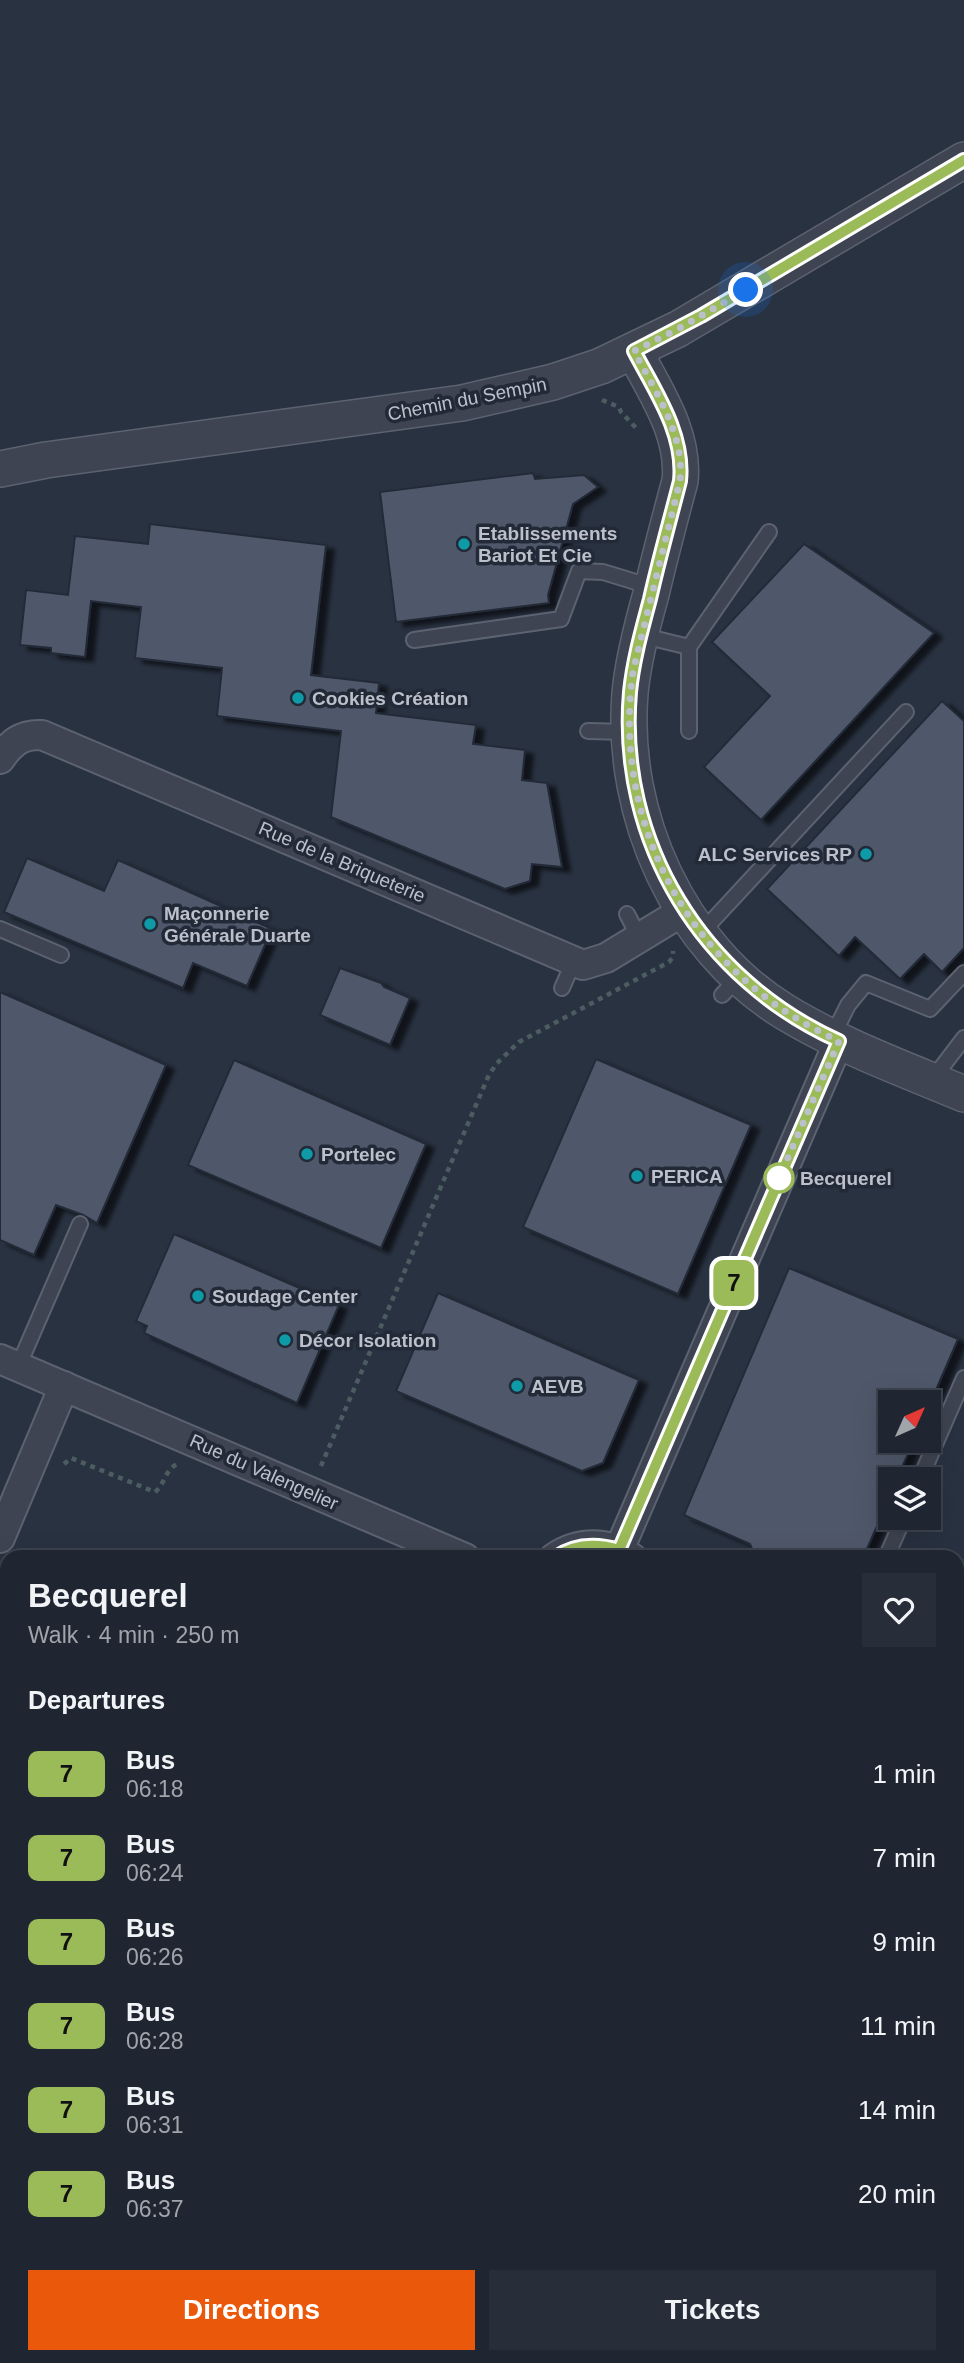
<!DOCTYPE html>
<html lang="en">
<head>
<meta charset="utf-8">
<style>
  :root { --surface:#1f2631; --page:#272e39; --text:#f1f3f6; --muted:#a1a5ab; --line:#3c434d; --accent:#ea580c }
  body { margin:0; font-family:Arial,sans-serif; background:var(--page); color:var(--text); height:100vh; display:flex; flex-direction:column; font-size:26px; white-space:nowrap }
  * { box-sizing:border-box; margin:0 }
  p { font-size:23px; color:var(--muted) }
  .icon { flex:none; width:38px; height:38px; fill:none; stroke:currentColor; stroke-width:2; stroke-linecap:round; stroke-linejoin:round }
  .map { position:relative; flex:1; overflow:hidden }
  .details { position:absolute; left:0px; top:1550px; width:964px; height:814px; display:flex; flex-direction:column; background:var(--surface); border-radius:21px 21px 0 0; box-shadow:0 7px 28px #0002,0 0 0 2px var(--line) }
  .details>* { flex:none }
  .badge { padding:0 14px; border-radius:10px; font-size:24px; line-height:46px }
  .needle { width:46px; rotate:45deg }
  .buttons { position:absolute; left:878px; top:1390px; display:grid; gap:14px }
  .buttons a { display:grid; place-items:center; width:63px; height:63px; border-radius:0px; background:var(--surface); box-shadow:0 7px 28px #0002,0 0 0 2px var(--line); font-size:35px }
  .you { position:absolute; width:35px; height:35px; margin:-18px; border:5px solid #fff; border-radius:50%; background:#1a73e8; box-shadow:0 0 0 10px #1a73e833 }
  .map>.badge { position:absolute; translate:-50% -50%; box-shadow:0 0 0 4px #fff }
  h2 { padding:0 28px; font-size:26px; line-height:63px }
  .round { display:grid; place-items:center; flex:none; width:74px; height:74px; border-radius:0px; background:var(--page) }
  .headline { display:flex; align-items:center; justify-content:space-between; height:119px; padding:0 28px }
  h1 { font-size:33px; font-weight:600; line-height:52px }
  .primary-button { display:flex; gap:14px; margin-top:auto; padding:14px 28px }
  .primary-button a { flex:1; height:80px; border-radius:0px; background:var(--accent); color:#fff; font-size:28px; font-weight:600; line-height:80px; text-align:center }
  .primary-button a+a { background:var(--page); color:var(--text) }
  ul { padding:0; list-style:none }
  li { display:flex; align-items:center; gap:21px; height:84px; padding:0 28px }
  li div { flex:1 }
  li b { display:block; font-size:26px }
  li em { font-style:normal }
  li .badge { min-width:77px; font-weight:700; text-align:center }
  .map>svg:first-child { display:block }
  .building { fill:#50596a; stroke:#242b39; stroke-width:2; filter:url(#shadow) }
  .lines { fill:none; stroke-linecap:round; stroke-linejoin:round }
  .service-casing { stroke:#5c626f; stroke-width:18 }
  .minor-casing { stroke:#5c626f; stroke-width:32 }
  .tertiary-casing { stroke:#5c626f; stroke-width:38 }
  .path { stroke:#4c5d61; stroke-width:4.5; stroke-dasharray:5 5; stroke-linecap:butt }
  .service { stroke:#3e4451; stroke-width:14 }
  .minor { stroke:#3e4451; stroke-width:28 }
  .tertiary { stroke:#3e4451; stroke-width:35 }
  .line-casing { stroke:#fff; stroke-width:16 }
  .line { stroke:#9bbb59; stroke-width:10 }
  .walk { stroke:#bbc0cb; stroke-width:7; stroke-dasharray:0 12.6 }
  .culture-dot { fill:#0f9aa8; stroke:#222937; stroke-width:2.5 }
  .stop-dot { fill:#fff; stroke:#9bbb59; stroke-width:3.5 }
  .labels { text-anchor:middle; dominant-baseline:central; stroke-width:7; stroke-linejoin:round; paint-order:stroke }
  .street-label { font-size:19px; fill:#bbc0cb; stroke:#222937 }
  .poi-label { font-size:19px; font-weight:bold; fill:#bbc0cb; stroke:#222937; text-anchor:start }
  .stop-label { font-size:19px; font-weight:bold; fill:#bbc0cb; stroke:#222937; text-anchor:start }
</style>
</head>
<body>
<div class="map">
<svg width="964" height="2363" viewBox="0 0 964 2363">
  <defs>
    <filter id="shadow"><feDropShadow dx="8" dy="4.5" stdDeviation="2" flood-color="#0009"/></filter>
  </defs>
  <rect width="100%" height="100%" fill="#293241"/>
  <g class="building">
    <polygon points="533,473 535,479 584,475 598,487 573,504 548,595 549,603 396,622 380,492"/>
    <polygon points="150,524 326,545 311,675 379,683 376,713 476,725 473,744 525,750 522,780 547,783 562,867 532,864 530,881 505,889 331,817 341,731 217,716 222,668 135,658 141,607 91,601 85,657 51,653 51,648 20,645 26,590 68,595 75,536 148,544"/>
    <polygon points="804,544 934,633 761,820 704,767 770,696 712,642"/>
    <polygon points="942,701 964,721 964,948 942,972 924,954 900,979 855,937 839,956 767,889"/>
    <polygon points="27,858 104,891 118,860 272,929 247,986 193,963 183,988 4,912"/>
    <polygon points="340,968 381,983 384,987 410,998 390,1045 320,1015"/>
    <polygon points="0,992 166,1065 97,1223 83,1215 56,1205 34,1255 0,1240"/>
    <polygon points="596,1059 751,1125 678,1294 523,1227"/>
    <polygon points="234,1060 426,1144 381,1248 188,1165"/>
    <polygon points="174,1234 339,1305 297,1403 144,1333 147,1326 136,1321"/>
    <polygon points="789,1268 958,1339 929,1406 929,1402 891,1402 891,1440 914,1440 897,1479 891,1479 891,1494 863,1558 756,1558 750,1544 684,1515"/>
    <polygon points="438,1293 639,1380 603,1463 582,1471 396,1391"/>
  </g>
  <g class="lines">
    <g class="service-casing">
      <g id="service">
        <polyline points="640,635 689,647"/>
        <polyline points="414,640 561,619 579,571 603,572 652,587"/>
        <polyline points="588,731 628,732"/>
        <polyline points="689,731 689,647 769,532"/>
        <polyline points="627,914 640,939"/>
        <polyline points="0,929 61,955"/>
        <polyline points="700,934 906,712"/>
        <polyline points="562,988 573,963"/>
        <polyline points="722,995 739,977"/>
        <polyline points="832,1037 848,1005 866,983 930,1009 964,973"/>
        <polyline points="932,1080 964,1038"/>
        <polyline points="18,1367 80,1224"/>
        <polyline points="920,1479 964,1378"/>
        <polyline points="886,1558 904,1517"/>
        <polyline points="957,1638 964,1623"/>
        <polyline points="957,1682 964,1685"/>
        <polyline points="957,2004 964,1988"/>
        <polyline points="957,2260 964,2263"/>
      </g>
    </g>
    <g class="minor-casing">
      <g id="minor">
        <path d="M0,759C11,743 21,734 42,735L583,965L606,958L685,910"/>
        <polyline points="0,1359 465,1558"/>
        <polyline points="0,1538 64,1386"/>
        <polyline points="619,1550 839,1041"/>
        <path d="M554,1558C578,1541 608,1541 632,1558"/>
        <polyline points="957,1769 964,1772"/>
        <polyline points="0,2117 7,2120"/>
        <polyline points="559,2357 572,2363"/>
        <polyline points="271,2363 273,2357"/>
      </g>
    </g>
    <g class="tertiary-casing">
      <g id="tertiary">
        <path d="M634,351C655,391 685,434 680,481C670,518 660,556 651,594C642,626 633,660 630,693C620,815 679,947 785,1012C841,1046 904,1069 964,1094"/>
        <polyline points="0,469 46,460 462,403 553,382 601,366 678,329 964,160"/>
      </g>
    </g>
    <g class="path">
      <polyline points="602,400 619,407 621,412 637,429"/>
      <path d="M64,1464L71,1458L155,1492C165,1484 165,1470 177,1464"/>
      <polyline points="321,1466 488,1077 496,1064 519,1042 669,962 673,957 673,951"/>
      <polyline points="0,1615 7,1598"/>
    </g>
    <use href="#service" class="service"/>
    <use href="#minor" class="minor"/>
    <use href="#tertiary" class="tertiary"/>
  </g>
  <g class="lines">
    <g class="line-casing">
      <path id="line" d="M554,1558C574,1544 596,1543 619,1550L839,1041C703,980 617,842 630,692C633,661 642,629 650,599C659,559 670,520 680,481C685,434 655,391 634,351L701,316L964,160"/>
    </g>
    <use href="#line" class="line"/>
    <path class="walk" d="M746,290L678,329L634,351C655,391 685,434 680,481L633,671C611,829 694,976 839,1041L779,1178"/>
  </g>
  <g class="culture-dot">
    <circle cx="464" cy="544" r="7"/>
    <circle cx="298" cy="698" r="7"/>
    <circle cx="866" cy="854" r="7"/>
    <circle cx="150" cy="924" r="7"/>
    <circle cx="307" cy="1154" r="7"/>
    <circle cx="637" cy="1176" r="7"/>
    <circle cx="198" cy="1296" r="7"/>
    <circle cx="285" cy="1340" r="7"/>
    <circle cx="517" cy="1386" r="7"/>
  </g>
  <circle class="stop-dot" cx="779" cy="1178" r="14"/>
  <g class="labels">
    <g class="street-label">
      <text transform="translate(467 399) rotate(-11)">Chemin du Sempin</text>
      <text transform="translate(342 862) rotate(23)">Rue de la Briqueterie</text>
      <text transform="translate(264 1472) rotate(24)">Rue du Valengelier</text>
    </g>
    <g class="poi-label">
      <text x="478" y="533">Etablissements<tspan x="478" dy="22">Bariot Et Cie</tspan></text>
      <text x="312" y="698">Cookies Création</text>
      <text x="852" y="854" text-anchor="end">ALC Services RP</text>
      <text x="164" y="913">Maçonnerie<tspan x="164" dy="22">Générale Duarte</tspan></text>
      <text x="321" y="1154">Portelec</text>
      <text x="651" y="1176">PERICA</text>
      <text x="212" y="1296">Soudage Center</text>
      <text x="299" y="1340">Décor Isolation</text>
      <text x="531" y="1386">AEVB</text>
    </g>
    <g class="stop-label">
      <text x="800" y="1178">Becquerel</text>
    </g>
  </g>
</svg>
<div class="buttons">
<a><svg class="needle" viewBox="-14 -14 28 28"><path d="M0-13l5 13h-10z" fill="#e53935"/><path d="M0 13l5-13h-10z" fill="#a1a5ab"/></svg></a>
<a><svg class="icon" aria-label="layers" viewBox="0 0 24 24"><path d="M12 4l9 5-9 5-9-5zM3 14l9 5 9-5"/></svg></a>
</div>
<div class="you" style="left:746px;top:290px"></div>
<b class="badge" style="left:734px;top:1283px;background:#9bbb59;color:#111">7</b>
<section class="details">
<div class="headline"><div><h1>Becquerel</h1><p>Walk · 4 min · 250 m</p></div><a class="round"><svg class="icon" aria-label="heart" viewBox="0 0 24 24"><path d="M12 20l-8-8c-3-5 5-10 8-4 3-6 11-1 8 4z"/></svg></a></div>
<h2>Departures</h2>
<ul>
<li><span class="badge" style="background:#9bbb59;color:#111">7</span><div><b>Bus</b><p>06:18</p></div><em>1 min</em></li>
<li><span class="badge" style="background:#9bbb59;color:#111">7</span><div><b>Bus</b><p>06:24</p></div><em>7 min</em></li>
<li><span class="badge" style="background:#9bbb59;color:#111">7</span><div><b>Bus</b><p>06:26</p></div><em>9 min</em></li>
<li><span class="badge" style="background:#9bbb59;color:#111">7</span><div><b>Bus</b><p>06:28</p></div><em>11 min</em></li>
<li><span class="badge" style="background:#9bbb59;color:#111">7</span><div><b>Bus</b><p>06:31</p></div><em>14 min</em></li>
<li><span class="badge" style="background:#9bbb59;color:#111">7</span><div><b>Bus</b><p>06:37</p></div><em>20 min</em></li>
</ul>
<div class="primary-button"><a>Directions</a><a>Tickets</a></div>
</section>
</div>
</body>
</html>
